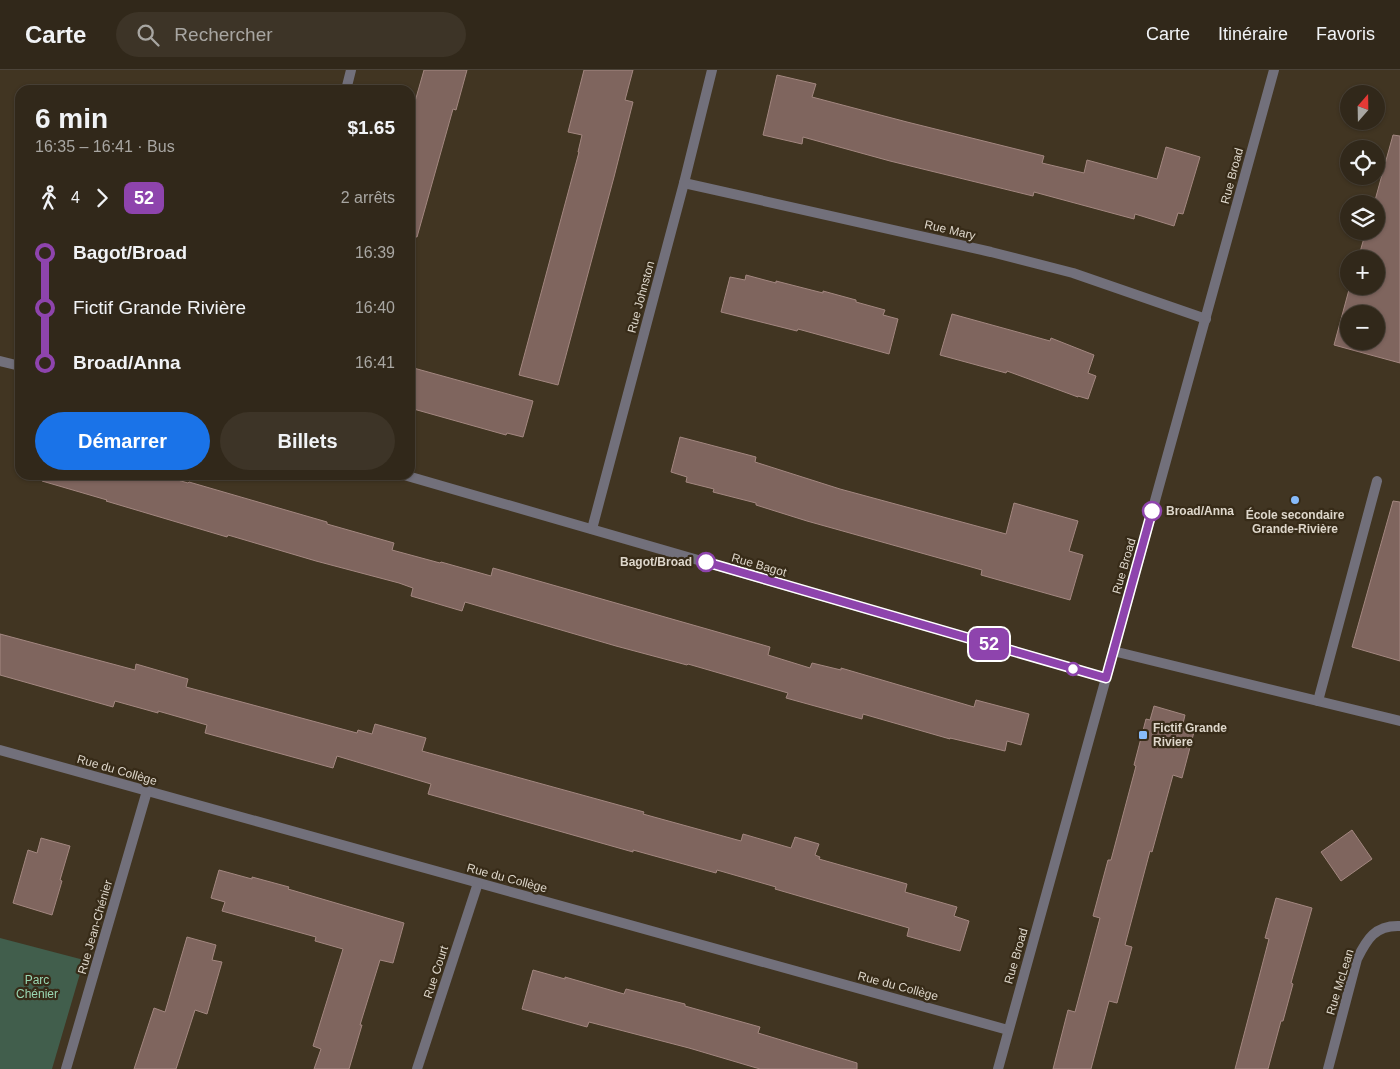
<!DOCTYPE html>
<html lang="fr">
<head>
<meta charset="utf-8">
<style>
  :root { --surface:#31281a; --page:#3d3427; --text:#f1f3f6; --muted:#a8a6a2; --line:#4c4439; --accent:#1a73e8 }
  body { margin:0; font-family:Helvetica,sans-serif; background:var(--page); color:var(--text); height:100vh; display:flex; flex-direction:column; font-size:19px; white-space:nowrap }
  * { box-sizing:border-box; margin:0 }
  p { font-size:16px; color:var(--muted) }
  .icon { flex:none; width:28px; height:28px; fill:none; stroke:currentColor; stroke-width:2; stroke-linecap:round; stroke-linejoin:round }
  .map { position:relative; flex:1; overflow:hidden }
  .sheet { position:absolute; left:15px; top:15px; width:400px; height:395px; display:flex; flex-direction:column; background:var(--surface); border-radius:15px; box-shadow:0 1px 4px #0004,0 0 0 1px var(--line) }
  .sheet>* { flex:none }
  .badge { padding:0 10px; border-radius:8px; font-size:18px; line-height:32px }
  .needle { width:32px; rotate:20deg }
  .tools { position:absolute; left:1340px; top:15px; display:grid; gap:10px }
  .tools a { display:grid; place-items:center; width:45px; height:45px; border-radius:50%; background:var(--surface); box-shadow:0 1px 4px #0004,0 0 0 1px var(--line); font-size:25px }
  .map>.badge { position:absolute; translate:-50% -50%; box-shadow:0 0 0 2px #fff }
  .legs { display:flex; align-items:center; gap:8px; height:55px; padding:0 20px; font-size:16px }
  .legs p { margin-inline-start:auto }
  .summary { display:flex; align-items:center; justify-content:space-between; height:85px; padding:0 20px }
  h1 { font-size:28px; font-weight:700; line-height:38px }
  .primary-button { display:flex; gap:10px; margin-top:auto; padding:10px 20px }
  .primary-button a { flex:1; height:58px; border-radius:30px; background:var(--accent); color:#fff; font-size:20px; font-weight:700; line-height:58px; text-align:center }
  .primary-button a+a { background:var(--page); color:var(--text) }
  ul { padding:0 20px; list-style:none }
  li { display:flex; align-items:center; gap:18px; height:55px; font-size:19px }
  li i { display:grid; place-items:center; width:8px; height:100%; margin:0 6px; background:currentColor }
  li i::after { content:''; width:12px; height:12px; margin:-6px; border:4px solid; border-radius:50%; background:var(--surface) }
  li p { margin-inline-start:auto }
  li:first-child i { background:linear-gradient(#0000 50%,currentColor 0) }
  li:last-child i { background:linear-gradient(currentColor 50%,#0000 0) }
  header { display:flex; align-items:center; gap:30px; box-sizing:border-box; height:70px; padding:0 25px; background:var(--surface); border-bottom:1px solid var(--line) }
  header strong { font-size:24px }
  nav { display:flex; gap:28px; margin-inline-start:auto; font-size:18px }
  .search { width:350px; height:45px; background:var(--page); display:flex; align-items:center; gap:12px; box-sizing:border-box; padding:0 18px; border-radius:28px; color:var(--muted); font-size:19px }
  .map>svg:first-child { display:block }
  .green { fill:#415e4c }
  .building { fill:#7f655e; stroke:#a38780; fill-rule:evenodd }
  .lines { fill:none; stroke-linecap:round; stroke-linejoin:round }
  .service { stroke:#72707b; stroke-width:10 }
  .minor { stroke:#72707b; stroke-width:10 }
  .tertiary { stroke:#72707b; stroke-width:10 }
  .line-1-casing { stroke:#fff; stroke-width:11 }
  .line-1 { stroke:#8e44ad; stroke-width:8 }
  .poi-dot { fill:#87bbfb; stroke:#372b18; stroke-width:2 }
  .stop-1-dot { fill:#fff; stroke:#8e44ad; stroke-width:2.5 }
  .labels { text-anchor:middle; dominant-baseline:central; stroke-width:4.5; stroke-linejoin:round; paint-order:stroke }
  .street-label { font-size:12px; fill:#ded7cb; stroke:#372b18 }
  .stop-label { font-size:12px; font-weight:bold; fill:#ded7cb; stroke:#372b18; text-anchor:start }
  .poi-label { font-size:12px; font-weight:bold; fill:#ded7cb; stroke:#372b18 }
  .park-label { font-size:12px; fill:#9ad7b2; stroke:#372b18 }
</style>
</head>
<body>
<header>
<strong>Carte</strong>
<div class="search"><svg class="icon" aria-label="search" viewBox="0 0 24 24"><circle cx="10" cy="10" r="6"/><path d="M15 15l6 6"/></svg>Rechercher</div>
<nav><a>Carte</a><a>Itinéraire</a><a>Favoris</a></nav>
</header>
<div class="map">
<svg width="1400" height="999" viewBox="0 0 1400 999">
  <rect width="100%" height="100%" fill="#413522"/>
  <polygon class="green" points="0,868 84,890 52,999 0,999"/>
  <g class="building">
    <polygon points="424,0 467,0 456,40 453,39 417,167 410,166 410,49"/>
    <polygon points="584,0 633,0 625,30 633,32 614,107 558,315 519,305 579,82 578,82 582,65 568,62"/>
    <polygon points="777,5 816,14 812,27 907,52 1044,86 1042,93 1084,103 1087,90 1157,109 1166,77 1200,87 1183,144 1178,143 1174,156 1135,144 1134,149 1034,122 1033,126 890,91 803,67 802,74 763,65"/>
    <path d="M1393,65L1400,66V293L1334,275L1350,216H1376V189H1358L1366,161H1376V134H1374ZM1349,244H1376V271H1349Z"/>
    <polygon points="746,205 776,213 776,211 823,223 823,221 856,230 856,232 885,240 883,245 898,249 889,284 798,259 797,261 721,242 730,207 745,210"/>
    <polygon points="952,244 1050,271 1051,268 1094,285 1088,303 1096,306 1088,329 1078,326 1078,327 1007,301 1006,303 940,285"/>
    <polygon points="410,297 533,331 523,367 507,363 506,365 410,338"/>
    <polygon points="680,367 756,387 755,392 840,419 1006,464 1014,433 1078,451 1069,481 1083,485 1070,530 981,505 982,500 807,451 756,435 756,433 713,422 714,419 686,412 687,407 671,402"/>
    <polygon points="42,405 160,405 188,413 189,412 327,452 327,454 394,473 392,480 440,493 441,492 491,506 493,498 770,577 768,585 810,598 812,593 841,600 841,598 974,637 976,630 1029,644 1021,675 1007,671 1005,681 950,668 950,669 863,644 862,649 786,628 788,623 688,594 687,595 616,576 465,532 462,541 411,526 413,518 399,513 316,491 228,465 227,467 106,431 107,430 42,411"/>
    <polygon points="1393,431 1400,432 1400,591 1352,577"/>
    <polygon points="0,564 135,600 136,594 188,609 186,617 357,663 358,660 372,664 375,654 426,668 422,681 644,742 643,744 741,771 743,764 791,778 795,767 819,774 815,785 820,787 819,789 907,814 905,822 957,837 954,846 969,851 960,881 907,866 909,858 775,819 776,817 717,800 716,803 633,780 633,782 428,724 431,714 337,686 333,698 205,663 207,655 158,641 158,643 115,631 113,637 0,605"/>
    <polygon points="1154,636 1185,645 1182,658 1194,662 1182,708 1173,705 1152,782 1150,781 1125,875 1132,877 1117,933 1109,931 1091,999 1053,999 1068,940 1075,942 1100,848 1093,846 1108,790 1111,790 1136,696 1134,695 1146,649 1150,650"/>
    <polygon points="1352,760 1372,789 1341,811 1321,782"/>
    <polygon points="41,768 70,776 60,810 62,811 52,845 13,833 28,780 37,783"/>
    <polygon points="219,800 252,809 252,807 289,817 288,819 404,853 393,893 380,890 360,955 362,955 349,999 314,999 321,979 313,976 343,879 315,871 316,867 222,841 225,832 211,828"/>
    <polygon points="1276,828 1312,838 1291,913 1293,914 1283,951 1281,951 1268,999 1235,999 1269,869 1265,868"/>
    <polygon points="187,867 216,875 212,890 222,892 207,944 195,940 176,999 134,999 154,938 165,942"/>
    <polygon points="533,900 565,909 565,907 624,924 626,919 685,934 685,936 760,957 758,963 857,993 857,999 760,999 689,978 589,952 587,957 522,939"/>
  </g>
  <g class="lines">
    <g class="service">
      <polyline points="1113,581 1400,651"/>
      <polyline points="1318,631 1377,411"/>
    </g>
    <g class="minor">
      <polyline points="346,20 351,0"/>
      <polyline points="684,113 991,182 1073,203 1206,249"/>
      <polyline points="0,291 20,296"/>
      <polyline points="404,405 1106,608"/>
      <polyline points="592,459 684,113 712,0"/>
      <polyline points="0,680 1008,960"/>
      <polyline points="66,999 147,721"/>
      <polyline points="417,999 478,813"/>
      <path d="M1328,999L1357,889C1367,869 1375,855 1400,856"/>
    </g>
    <polyline class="tertiary" points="998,999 1274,0"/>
  </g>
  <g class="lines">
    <g class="line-1-casing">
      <polyline id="line-1" points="706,492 1106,608 1152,441"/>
    </g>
    <use href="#line-1" class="line-1"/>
  </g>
  <g class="poi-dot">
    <circle cx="1295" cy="430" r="5"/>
    <rect x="1138" y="660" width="10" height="10" rx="2.5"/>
  </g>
  <g class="stop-1-dot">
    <circle cx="1152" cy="441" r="9"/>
    <circle cx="706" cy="492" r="9"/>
    <circle cx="1073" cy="599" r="6"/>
  </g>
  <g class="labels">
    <g class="street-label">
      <text transform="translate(1232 106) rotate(-75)">Rue Broad</text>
      <text transform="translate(950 160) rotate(13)">Rue Mary</text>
      <text transform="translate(641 227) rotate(-75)">Rue Johnston</text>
      <text transform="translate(759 495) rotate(16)">Rue Bagot</text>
      <text transform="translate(1124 496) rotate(-74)">Rue Broad</text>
      <text transform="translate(117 700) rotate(16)">Rue du Collège</text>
      <text transform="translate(507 808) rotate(15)">Rue du Collège</text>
      <text transform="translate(95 857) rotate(-74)">Rue Jean-Chénier</text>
      <text transform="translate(1016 886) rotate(-74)">Rue Broad</text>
      <text transform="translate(436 902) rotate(-72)">Rue Court</text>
      <text transform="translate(1340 912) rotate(-73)">Rue McLean</text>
      <text transform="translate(898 916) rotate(15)">Rue du Collège</text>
    </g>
    <g class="stop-label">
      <text x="1166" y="441">Broad/Anna</text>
      <text x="692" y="492" text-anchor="end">Bagot/Broad</text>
    </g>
    <g class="poi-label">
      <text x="1295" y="445">École secondaire<tspan x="1295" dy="14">Grande-Rivière</tspan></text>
      <text x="1153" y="658" text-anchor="start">Fictif Grande<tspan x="1153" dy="14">Riviere</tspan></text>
    </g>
    <g class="park-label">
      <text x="37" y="910">Parc<tspan x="37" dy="14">Chénier</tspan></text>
    </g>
  </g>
</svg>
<div class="tools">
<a><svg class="needle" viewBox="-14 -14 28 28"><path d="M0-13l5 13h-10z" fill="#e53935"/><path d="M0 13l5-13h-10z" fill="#a8a6a2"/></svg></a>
<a><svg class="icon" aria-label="locate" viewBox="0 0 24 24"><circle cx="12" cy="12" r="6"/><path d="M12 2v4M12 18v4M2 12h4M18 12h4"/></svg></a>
<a><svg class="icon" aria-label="layers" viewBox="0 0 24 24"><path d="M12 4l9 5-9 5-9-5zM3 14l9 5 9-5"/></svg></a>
<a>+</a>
<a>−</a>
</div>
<b class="badge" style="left:989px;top:574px;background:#8e44ad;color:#fff">52</b>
<section class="sheet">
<div class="summary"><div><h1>6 min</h1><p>16:35 – 16:41 · Bus</p></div><b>$1.65</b></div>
<div class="legs"><svg class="icon" aria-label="walk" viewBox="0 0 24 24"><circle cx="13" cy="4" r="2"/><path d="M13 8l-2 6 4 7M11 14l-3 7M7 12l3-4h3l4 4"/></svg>4<svg class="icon" aria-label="forward" viewBox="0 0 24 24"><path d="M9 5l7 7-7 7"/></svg><b class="badge" style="background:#8e44ad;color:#fff">52</b><p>2 arrêts</p></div>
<ul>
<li><i style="color:#8e44ad"></i><b>Bagot/Broad</b><p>16:39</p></li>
<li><i style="color:#8e44ad"></i><span>Fictif Grande Rivière</span><p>16:40</p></li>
<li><i style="color:#8e44ad"></i><b>Broad/Anna</b><p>16:41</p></li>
</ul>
<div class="primary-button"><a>Démarrer</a><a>Billets</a></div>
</section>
</div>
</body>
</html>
